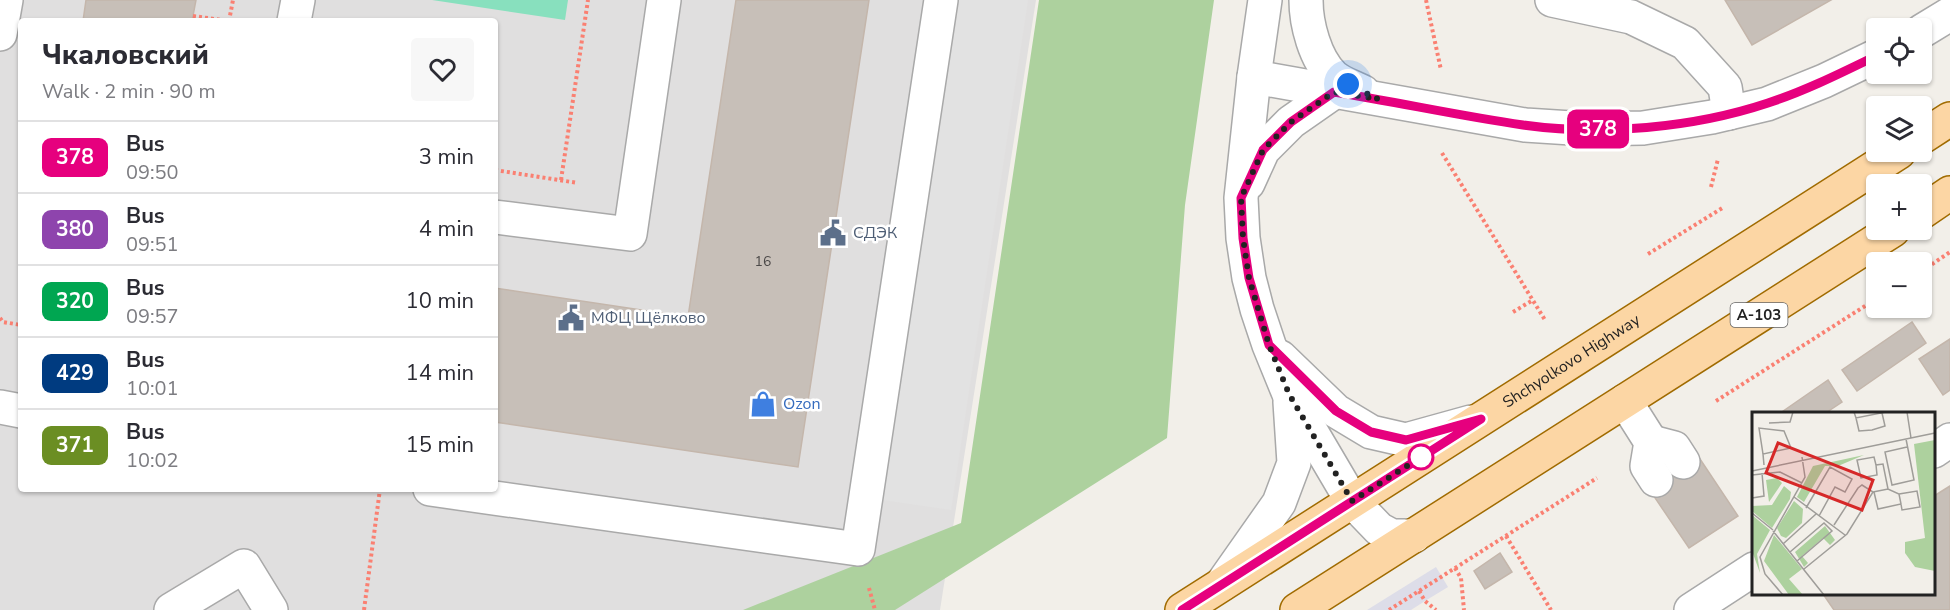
<!DOCTYPE html>
<html lang="en">
<head>
<meta charset="utf-8">
<style>
  :root { --surface:#fff; --page:#f7f7f7; --text:#2b2b33; --muted:#7c7c81; --line:#e1e1e2 }
  body { margin:0; font-family:"Nunito Sans",sans-serif; background:var(--page); color:var(--text); height:100vh; display:flex; flex-direction:column; font-size:22px; white-space:nowrap }
  * { box-sizing:border-box; margin:0 }
  p { font-size:20px; color:var(--muted) }
  .icon { flex:none; width:33px; height:33px; fill:none; stroke:currentColor; stroke-width:2; stroke-linecap:round; stroke-linejoin:round }
  .map { position:relative; flex:1; overflow:hidden }
  .drawer { position:absolute; left:18px; top:18px; width:480px; height:474px; display:flex; flex-direction:column; background:var(--surface); border-radius:6px; box-shadow:0 2px 4px #0004 }
  .drawer>* { flex:none }
  .badge { padding:0 12px; border-radius:9px; font-size:21px; line-height:39px }
  .tools { position:absolute; left:1866px; top:18px; display:grid; gap:12px }
  .tools a { display:grid; place-items:center; width:66px; height:66px; border-radius:6px; background:var(--surface); box-shadow:0 2px 4px #0004; font-size:30px }
  .you { position:absolute; width:30px; height:30px; margin:-15px; border:4px solid #fff; border-radius:50%; background:#1a73e8; box-shadow:0 0 0 9px #1a73e833 }
  .map>.badge { position:absolute; translate:-50% -50%; box-shadow:0 0 0 3px #fff }
  .round { display:grid; place-items:center; flex:none; width:63px; height:63px; border-radius:6px; background:var(--page) }
  .summary { display:flex; align-items:center; justify-content:space-between; height:102px; padding:0 24px }
  h1 { font-size:28px; font-weight:800; line-height:45px }
  ul { padding:0; list-style:none }
  li { display:flex; align-items:center; gap:18px; height:72px; padding:0 24px; border-top:2px solid var(--line) }
  li div { flex:1 }
  li b { display:block; font-size:22px }
  li em { font-style:normal }
  li .badge { min-width:66px; font-weight:700; text-align:center }
  .map>svg:first-child { display:block }
  .residential { fill:#e0dfdf; fill-rule:evenodd }
  .forest { fill:#add19e }
  .pitch { fill:#88e0be }
  .parking { fill:#e2e2e2 }
  .plaza { fill:#dddde8 }
  .building { fill:#c7bfb8; stroke:#c4b6ab; stroke-width:1.5 }
  .lines { fill:none; stroke-linecap:round; stroke-linejoin:round }
  .minor-casing { stroke:#a9a9a9; stroke-width:36 }
  .major-casing { stroke:#a06b00; stroke-width:36 }
  .path { stroke:#fa8072; stroke-width:4; stroke-dasharray:3 3; stroke-linecap:butt }
  .minor { stroke:#fff; stroke-width:33 }
  .major { stroke:#fcd6a4; stroke-width:33 }
  .line-casing { stroke:#fff; stroke-width:14 }
  .line { stroke:#e6007e; stroke-width:9 }
  .walk { stroke:#222; stroke-width:6; stroke-dasharray:0 10.8 }
  .stop-dot { fill:#fff; stroke:#e6007e; stroke-width:3 }
  .labels { text-anchor:middle; dominant-baseline:central; stroke-width:5; stroke-linejoin:round; paint-order:stroke }
  .number-label { font-size:14px; fill:#4b4948 }
  .shield { fill:#fff; stroke:#646464; stroke-width:1.5 }
  .shield-label { font-size:15px; font-weight:bold; fill:#222 }
  .service-label { font-size:16px; fill:#4e5e75; stroke:#fff; text-anchor:start }
  .street-label { font-size:16px; fill:#222; stroke:#fff }
  .shop-label { font-size:16px; fill:#366cbe; stroke:#fff; text-anchor:start }
  .inset-road { fill:none; stroke:#9f9d99; stroke-width:1.5 }
  .view { fill:#d62828; fill-opacity:0.15; stroke:#d62828; stroke-width:3 }
  .inset-edge { fill:none; stroke:#222; stroke-width:3 }
</style>
</head>
<body>
<div class="map">
<svg width="1950" height="610" viewBox="0 0 1950 610">
  <rect width="100%" height="100%" fill="#f2efe9"/>
  <path class="residential" d="M0,0H1036L940,610H0ZM21,21H495V489H21Z"/>
  <polygon class="forest" points="1039,0 1214,0 1185,205 1167,438 895,610 743,610 961,523"/>
  <polygon class="pitch" points="432,0 568,0 565,20"/>
  <polygon class="parking" points="951,0 1028,0 951,510 876,499"/>
  <polygon class="plaza" points="1436,567 1448,587 1425,601 1411,610 1367,610"/>
  <g class="building">
    <polygon points="86,0 196,0 192,21 83,21"/>
    <polygon points="736,0 869,0 798,467 495,422 495,288 688,317"/>
    <polygon points="1725,0 1831,0 1752,45"/>
    <polygon points="1912,322 1926,343 1857,391 1842,370"/>
    <polygon points="1950,339 1950,390 1943,395 1919,359"/>
    <polygon points="1828,380 1842,402 1824,414 1779,414"/>
    <polygon points="1696,453 1738,516 1689,548 1647,486"/>
    <polygon points="1950,486 1950,610 1834,610 1823,594 1934,594 1934,496"/>
    <polygon points="1500,553 1512,572 1485,589 1474,571"/>
  </g>
  <g class="lines">
    <g class="minor-casing">
      <g id="minor">
        <polyline points="1265,0 1254,77 1241,198 1243,238 1249,278 1257,309 1269,345 1289,394 1352,501 1379,529 1392,536 1414,536"/>
        <path d="M1306,0C1306,24 1315,59 1333,76C1340,83 1354,87 1363,92"/>
        <polyline points="1552,0 1631,17 1685,43 1725,87 1729,113"/>
        <polyline points="294,21 298,0"/>
        <polyline points="1922,31 1950,14"/>
        <polyline points="0,34 6,0"/>
        <polyline points="1254,77 1525,125 1587,129 1643,128 1712,117 1767,104 1824,81 1876,56"/>
        <polyline points="1248,183 1263,150 1291,122 1334,92"/>
        <polyline points="495,217 630,234 664,0"/>
        <polyline points="1280,357 1336,411 1371,432 1406,440 1471,422"/>
        <polyline points="1625,401 1651,442 1647,466 1656,480"/>
        <polyline points="0,407 21,411"/>
        <polyline points="1651,442 1674,448 1683,462"/>
        <polyline points="1934,451 1950,440"/>
        <polyline points="430,489 858,549 941,0"/>
        <polyline points="1222,584 1279,503 1294,463 1290,402"/>
        <polyline points="171,610 244,566 271,610"/>
        <polyline points="1691,610 1754,569"/>
      </g>
    </g>
    <g class="major-casing">
      <g id="major">
        <polyline points="1922,137 1950,119"/>
        <polyline points="1922,212 1950,193"/>
        <path id="s1" d="M1182,610L1899,152"/>
        <polyline points="1297,610 1893,230"/>
      </g>
    </g>
    <g class="path">
      <polyline points="1426,0 1441,70"/>
      <polyline points="193,16 229,21 233,0"/>
      <polyline points="1442,153 1545,320"/>
      <polyline points="495,170 578,183"/>
      <polyline points="561,180 588,0"/>
      <polyline points="1711,187 1718,159"/>
      <polyline points="1648,254 1724,207"/>
      <polyline points="1922,271 1950,252"/>
      <polyline points="1513,312 1533,300"/>
      <polyline points="0,318 3,322 21,325"/>
      <polyline points="1716,401 1876,299"/>
      <polyline points="1506,536 1551,610"/>
      <polyline points="1455,568 1461,578 1464,610"/>
      <polyline points="869,588 875,610"/>
      <polyline points="1419,591 1425,601 1436,610"/>
      <polyline points="364,610 380,489"/>
      <polyline points="1389,610 1597,478"/>
    </g>
    <use href="#minor" class="minor"/>
    <use href="#major" class="major"/>
  </g>
  <g class="lines">
    <g class="line-casing">
      <path id="line" d="M1182,610L1481,419L1406,440L1371,432L1336,411L1269,345L1249,278L1243,238L1241,198L1263,150L1291,122L1334,92C1397,102 1460,116 1523,125C1601,136 1693,128 1768,103C1805,91 1841,73 1876,56"/>
    </g>
    <use href="#line" class="line"/>
    <polyline class="walk" points="1348,84 1378,99 1334,92 1291,122 1263,150 1241,198 1243,238 1249,278 1269,345 1289,394 1352,501 1426,454 1421,457"/>
  </g>
  <defs>
    <g id="civic-bare" transform="scale(2.07)"><path d="M-.6-6.5H3V-4.5H.6V-3L4-1V1h2V6H-6V1h2V-1L-.6-3ZM-1.2 2.5V6h2.4V2.5Z" fill="#5c6f8a" stroke="#fff" stroke-width="2.5" paint-order="stroke"/></g>
    <g id="shop-bare" transform="scale(2.07)"><path d="M-5-2.5h2.3a2.7 3.5 0 0 1 5.4 0H5L5.5 6h-11ZM-1.5-2.5h3a1.5 2.3 0 0 0-3 0Z" fill="#3f7fe0" stroke="#fff" stroke-width="2.5" paint-order="stroke"/></g>
  </defs>
  <g fill-rule="evenodd">
    <use href="#civic-bare" x="833" y="233"/>
    <use href="#civic-bare" x="571" y="318"/>
    <use href="#shop-bare" x="763" y="404"/>
  </g>
  <circle class="stop-dot" cx="1421" cy="457" r="12"/>
  <g class="labels">
    <g class="number-label">
      <text x="763" y="261">16</text>
    </g>
    <rect class="shield" x="1730.5" y="303" width="57" height="24" rx="4.5"/>
    <g class="shield-label">
      <text x="1759" y="315">А-103</text>
    </g>
    <g class="service-label">
      <text x="853" y="233">СДЭК</text>
      <text x="591" y="318">МФЦ Щёлково</text>
    </g>
    <g class="street-label">
      <text stroke="none"><textPath href="#s1" startOffset="462">Shchyolkovo Highway</textPath></text>
    </g>
    <g class="shop-label">
      <text x="783" y="404">Ozon</text>
    </g>
  </g>
  <g transform="translate(1752 412)">
    <rect width="183" height="183" fill="#f2efe9"/>
    <path d="M183,28V159L163,155L153,141V130L173,126L162,32ZM112,43L86,54H73L52,90L45,85L61,54ZM25,66L30,71L17,90L14,68ZM32,74L39,80L38,87L20,116L0,99V94L20,93ZM42,89L51,97L50,111L34,126L29,124L25,116ZM0,103L18,118L5,142L8,161L0,139ZM73,114L83,128L78,133L71,126L50,144L56,151L52,155L43,140ZM22,123L50,157L37,167L51,183H37L12,149Z" fill="#add19e"/>
    <path class="inset-road" d="M102,0L104,6L134,0M155,0L159,26M104,6L107,19L120,18L133,14L130,1M17,11L38,10L41,0M154,27L155,32L162,68L140,73L133,40L155,35M11,42L7,16L32,19L39,36L11,42L12,53M124,53L122,45L105,48L109,66L125,63L124,53L131,52L136,77M0,59L183,21M0,63L28,60L50,71M121,80L136,77L147,82L149,92L126,97L122,80M147,82L165,79L168,95L150,98L149,92M42,85L93,123M0,86L12,84L10,61M54,96L78,55L100,67L93,80L83,75L67,104M0,101L21,118M21,119L72,183M31,132L64,102M38,140L72,111L80,119L45,149M52,157L95,122L121,80L110,73L106,76L82,113M31,183L13,162L8,145L53,65L50,45"/>
    <path class="view" d="M26,31L121,68L110,98L14,61Z"/>
    <rect width="183" height="183" class="inset-edge"/>
  </g>
</svg>
<div class="tools">
<a><svg class="icon" aria-label="locate" viewBox="0 0 24 24"><circle cx="12" cy="12" r="6"/><path d="M12 2v4M12 18v4M2 12h4M18 12h4"/></svg></a>
<a><svg class="icon" aria-label="layers" viewBox="0 0 24 24"><path d="M12 4l9 5-9 5-9-5zM3 14l9 5 9-5"/></svg></a>
<a>+</a>
<a>−</a>
</div>
<div class="you" style="left:1348px;top:84px"></div>
<b class="badge" style="left:1598px;top:129px;background:#e6007e;color:#fff">378</b>
<section class="drawer">
<div class="summary"><div><h1>Чкаловский</h1><p>Walk · 2 min · 90 m</p></div><a class="round"><svg class="icon" aria-label="heart" viewBox="0 0 24 24"><path d="M12 20l-8-8c-3-5 5-10 8-4 3-6 11-1 8 4z"/></svg></a></div>
<ul>
<li><span class="badge" style="background:#e6007e;color:#fff">378</span><div><b>Bus</b><p>09:50</p></div><em>3 min</em></li>
<li><span class="badge" style="background:#8e44ad;color:#fff">380</span><div><b>Bus</b><p>09:51</p></div><em>4 min</em></li>
<li><span class="badge" style="background:#00a651;color:#fff">320</span><div><b>Bus</b><p>09:57</p></div><em>10 min</em></li>
<li><span class="badge" style="background:#003b80;color:#fff">429</span><div><b>Bus</b><p>10:01</p></div><em>14 min</em></li>
<li><span class="badge" style="background:#6b8e23;color:#fff">371</span><div><b>Bus</b><p>10:02</p></div><em>15 min</em></li>
</ul>
</section>
</div>
</body>
</html>
